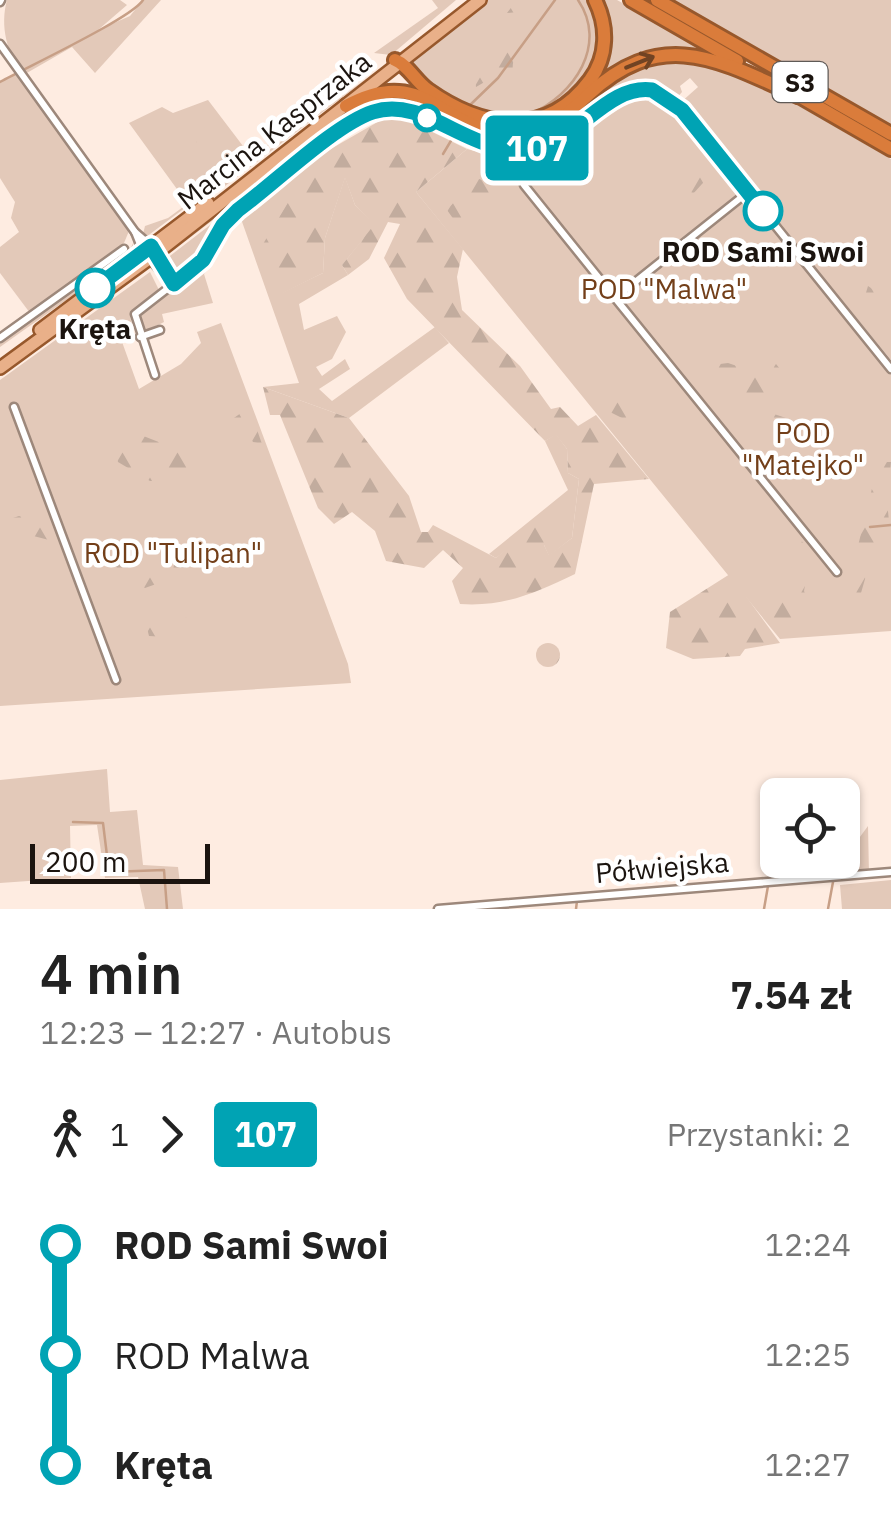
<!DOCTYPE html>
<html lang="pl">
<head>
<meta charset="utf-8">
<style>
  :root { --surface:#fff; --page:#f6f6f6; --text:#222; --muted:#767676 }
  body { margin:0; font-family:"IBM Plex Sans",sans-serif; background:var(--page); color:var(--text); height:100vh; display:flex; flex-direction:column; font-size:38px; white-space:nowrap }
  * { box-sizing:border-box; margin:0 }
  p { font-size:32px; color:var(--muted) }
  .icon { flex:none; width:55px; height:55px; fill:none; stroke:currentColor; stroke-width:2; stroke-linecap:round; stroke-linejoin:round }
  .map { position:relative; height:909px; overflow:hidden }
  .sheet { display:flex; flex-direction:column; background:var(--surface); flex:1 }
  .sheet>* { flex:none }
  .badge { padding:0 20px; border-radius:8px; font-size:35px; line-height:65px }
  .controls { position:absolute; left:760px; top:778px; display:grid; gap:20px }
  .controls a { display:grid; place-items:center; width:100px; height:100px; border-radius:15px; background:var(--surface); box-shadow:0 2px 8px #0004; font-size:50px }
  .scale { position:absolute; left:30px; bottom:25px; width:180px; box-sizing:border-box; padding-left:10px; border:5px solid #1b140f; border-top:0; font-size:28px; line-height:35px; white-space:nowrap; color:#1b140f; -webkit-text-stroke:8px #fff; paint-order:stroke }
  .map>.badge { position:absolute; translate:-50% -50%; box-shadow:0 0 0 5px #fff }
  .legs { display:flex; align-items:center; gap:15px; height:110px; padding:0 40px; font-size:32px }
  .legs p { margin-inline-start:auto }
  .summary { display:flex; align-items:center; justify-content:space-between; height:170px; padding:0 40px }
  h1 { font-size:55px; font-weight:600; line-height:75px }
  ul { padding:0 40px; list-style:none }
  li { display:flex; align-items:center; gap:35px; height:110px; font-size:38px }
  li i { display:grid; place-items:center; width:15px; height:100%; margin:0 12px; background:currentColor }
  li i::after { content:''; width:25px; height:25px; margin:-12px; border:8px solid; border-radius:50%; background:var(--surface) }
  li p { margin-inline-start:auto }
  li:first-child i { background:linear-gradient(#0000 50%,currentColor 0) }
  li:last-child i { background:linear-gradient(currentColor 50%,#0000 0) }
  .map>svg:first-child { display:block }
  .green { fill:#e3c9b9 }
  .forest { fill:url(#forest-firs) }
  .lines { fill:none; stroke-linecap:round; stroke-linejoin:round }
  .stream { stroke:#c79f86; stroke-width:2.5 }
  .street-casing { stroke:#9d887b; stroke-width:11 }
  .primary-casing { stroke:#97582c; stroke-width:16 }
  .highway-casing { stroke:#97582c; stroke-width:18 }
  .street { stroke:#fff; stroke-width:6 }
  .primary { stroke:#e9b089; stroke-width:11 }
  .highway { stroke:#da7c3b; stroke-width:12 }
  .oneway { stroke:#714323 }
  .line-1-casing { stroke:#fff; stroke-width:22 }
  .line-1 { stroke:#00a3b4; stroke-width:15 }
  .stop-1-dot { fill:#fff; stroke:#00a3b4; stroke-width:5 }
  .labels { text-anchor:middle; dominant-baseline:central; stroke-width:9; stroke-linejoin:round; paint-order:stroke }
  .shield { fill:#fff; stroke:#5f5a57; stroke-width:2.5 }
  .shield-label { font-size:25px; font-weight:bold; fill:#1b140f }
  .street-label { font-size:28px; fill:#1b140f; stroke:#fff }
  .stop-label { font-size:28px; font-weight:bold; fill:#1b140f; stroke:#fff }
  .park-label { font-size:28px; fill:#733f19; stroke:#fff }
</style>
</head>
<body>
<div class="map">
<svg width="891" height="909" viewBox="0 0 891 909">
  <defs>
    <pattern id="forest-firs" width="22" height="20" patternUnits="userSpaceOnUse" patternTransform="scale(2.5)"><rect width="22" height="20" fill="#e3c9b9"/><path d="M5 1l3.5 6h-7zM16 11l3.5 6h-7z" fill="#c2ac9e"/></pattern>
  </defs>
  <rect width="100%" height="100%" fill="#feece1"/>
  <g class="green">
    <path d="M7,0H120L127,5L98,30L130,16L143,0H161L95,73L72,47L25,74C6,55 0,25 7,0Z"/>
    <polygon points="432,0 456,0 391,55 374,53 438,8"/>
    <path d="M485,0H591C609,59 590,78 545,114L487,117L433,88L411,64Z"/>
    <path d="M600,0H617L715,55C590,23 577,171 465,118C445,108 424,97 407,81C417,83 432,97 444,104C503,137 541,135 588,86C611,63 612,28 600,0Z"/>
    <polygon points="671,0 891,0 891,128"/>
    <path d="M687,57L763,85L891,159V360L680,103L698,87L690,78L680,86L682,92L676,99C630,58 577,135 528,146C476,157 439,108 393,105L390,98L398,93L516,138L630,68Z"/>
    <polygon points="378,70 159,236 150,238"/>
    <polygon points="17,73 129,231 124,243 30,313 0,273 0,247 19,232 11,218 15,202 0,178 0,82"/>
    <polygon points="337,94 146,237 143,234 145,226 168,218"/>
    <path d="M651,94L677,110L891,375V631L780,639L416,192L467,149C567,175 574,104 651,94Z"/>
    <path d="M388,98L391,105C354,109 254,188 226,217C209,234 204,270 176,272L166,259L345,121Z"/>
    <polygon points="208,100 246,150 182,196 129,123 162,107 173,113"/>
    <polygon points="365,100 362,106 166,256 217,210"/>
    <polygon points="315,158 271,298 323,273 325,238 345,177 355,205 375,225 342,265 348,275 299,304 304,330 337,316 346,332 332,359 316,367 322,376 345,359 350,369 319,389 332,401 435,327 449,343 349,418 263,387 299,383 240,216 204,274 213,303 162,314 164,322 144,332 136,316 202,266 231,221"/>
    <polygon points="134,241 131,254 0,347 0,340 113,259 129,252"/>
    <polygon points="150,272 160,292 130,316 132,325 117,328 139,389 181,364 201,343 197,332 221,323 348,664 351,683 0,706 0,380"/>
    <polygon points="556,434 567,449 568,473 579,479 572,538 549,556 544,545 515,543 496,558 489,554 568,490 545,441"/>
    <polygon points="107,769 110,812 137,810 143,865 178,867 183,909 145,909 138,877 105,878 97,825 70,826 71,878 0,883 0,780"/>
    <polygon points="868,826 869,874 816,876 850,867 859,856 857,841"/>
    <polygon points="891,880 891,909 842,909 840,885"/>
  </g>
  <g class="forest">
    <path d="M530,0L531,6L538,0H552C538,24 509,45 513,75H504L499,91H491L488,80L476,87L475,79L493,66L522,19L517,12L507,13L516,1Z"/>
    <polygon points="208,102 223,125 198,128 196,144 191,144 187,131"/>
    <path d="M388,116L412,122L467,149L416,192L463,249L457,277L462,310L520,366L551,409L560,407L578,426L596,415L649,479L594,484L575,574C535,593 505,607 460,604L452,581L463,568L443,550L424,568L386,561L375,531L352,512L334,524L318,508L280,415H270L263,387L349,418L409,496L421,532H428L433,525L496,558L541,518L553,532L544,545L549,555L572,538L579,479L568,473L567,449L556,435L545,441L407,299L384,258L400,224L388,222L369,259L348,275L342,265L374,225L355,205L345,178L325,238L323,273L271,299L260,249L315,158Z"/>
    <polygon points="684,165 712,173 692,195"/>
    <polygon points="506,176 506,182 457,224 447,210 464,191 465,182 475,177 486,182"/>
    <polygon points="888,278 890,301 865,296 868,286 877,292"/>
    <path d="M728,363L758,373L776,364L785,375L766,389L756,408L746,409C740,372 731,385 712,365Z"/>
    <polygon points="605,389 622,394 640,427 606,410"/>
    <polygon points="241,413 256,427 262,444 253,442 246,430 221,427"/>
    <polygon points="771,413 786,418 786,437 779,438 764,419"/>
    <polygon points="123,428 179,450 191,471 186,479 150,481 118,462 111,440 115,431"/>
    <polygon points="884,462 891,462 887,502 891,540 875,544 859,600 851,607 842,602 838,590 858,546 876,472"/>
    <polygon points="19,516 47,524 58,536 49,540 14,531 13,518"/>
    <polygon points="119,526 131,544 128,569 121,571 103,556 101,549 118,545 113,533"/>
    <polygon points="793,532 811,551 804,591 812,611 779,623 773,617 775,595 768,583 786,579 793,572 782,537"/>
    <path d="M233,536L248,543H270L145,588L139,584L155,561L164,574H172L176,557C191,551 211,564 226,549C229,545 230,540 233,536Z"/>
    <polygon points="730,574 780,643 745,649 740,656 693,659 666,648 670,612"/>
    <polygon points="129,601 156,616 169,629 187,617 194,619 197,627 186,638 149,636 145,620 129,609"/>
    <circle cx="548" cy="655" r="12"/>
  </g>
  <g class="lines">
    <g class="stream">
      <path d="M0,82C27,67 132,18 143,0"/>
      <polyline points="469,106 498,78 555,0"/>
      <path d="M530,114C575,95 608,44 578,0"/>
      <polyline points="443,154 452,139"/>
      <polyline points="870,527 891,525"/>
      <polyline points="73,822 103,823 109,872 164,870 167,909"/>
      <polyline points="576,909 577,901"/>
      <polyline points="764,909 768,886"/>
      <polyline points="828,909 833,882"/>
    </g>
    <g class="street-casing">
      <g id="street">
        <polyline points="0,2 1,0"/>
        <polyline points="0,44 135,232 150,245"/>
        <polyline points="524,185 615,298 748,192"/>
        <polyline points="135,232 143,252 172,283"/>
        <polyline points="158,254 173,284"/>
        <polyline points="615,298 837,572"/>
        <polyline points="140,337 160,330"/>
        <polyline points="0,338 124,249"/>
        <path d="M155,375L135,314L199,264L232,216L354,121C418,85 463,158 528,149C584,142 629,55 682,110L891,369"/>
        <polyline points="14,407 116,680"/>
        <polyline points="438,909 891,872"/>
      </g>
    </g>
    <g class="primary-casing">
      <g id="primary">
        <polyline points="40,330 208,203"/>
        <polyline points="0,368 157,253 480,0"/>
      </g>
    </g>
    <g class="highway-casing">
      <g id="highway">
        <polyline points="631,0 737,61"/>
        <polyline points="657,0 891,134"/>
        <path d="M395,60C408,65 416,82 428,90C483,129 546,139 590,80C608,56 608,26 595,0"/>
        <polyline points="794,93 891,149"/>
        <path d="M346,106C428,61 442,136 516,134C547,133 567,115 588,95C662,26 719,60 798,96"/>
      </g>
    </g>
    <use href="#street" class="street"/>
    <use href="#primary" class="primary"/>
    <use href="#highway" class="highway"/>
  </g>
  <defs><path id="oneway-shaft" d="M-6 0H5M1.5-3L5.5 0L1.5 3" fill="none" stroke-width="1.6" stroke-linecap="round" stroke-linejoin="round" transform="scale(2.5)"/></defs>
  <use class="oneway" href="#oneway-shaft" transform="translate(640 62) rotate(-22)"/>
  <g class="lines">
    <g class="line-1-casing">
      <path id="line-1" d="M95,288L151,246L174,284L203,260L223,225L238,210C274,184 334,125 373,112C429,94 474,164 539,147C579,137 610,84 652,90L682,110L763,211"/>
    </g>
    <use href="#line-1" class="line-1"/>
  </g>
  <g class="stop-1-dot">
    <circle cx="427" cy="118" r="12"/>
    <circle cx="763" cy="211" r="18"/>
    <circle cx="95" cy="288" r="18"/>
  </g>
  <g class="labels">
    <rect class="shield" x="772.5" y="62" width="55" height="40" rx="8"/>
    <g class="shield-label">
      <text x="800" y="82">S3</text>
    </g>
    <g class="street-label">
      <text transform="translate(274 130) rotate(-38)">Marcina Kasprzaka</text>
      <text transform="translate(662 867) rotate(-5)">Półwiejska</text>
    </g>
    <g class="stop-label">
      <text x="763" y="251">ROD Sami Swoi</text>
      <text x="95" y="328">Kręta</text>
    </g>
    <g class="park-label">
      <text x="664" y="288">POD "Malwa"</text>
      <text x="803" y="432">POD<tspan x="803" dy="32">"Matejko"</tspan></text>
      <text x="173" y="552">ROD "Tulipan"</text>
    </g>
  </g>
</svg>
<div class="controls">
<a><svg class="icon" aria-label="locate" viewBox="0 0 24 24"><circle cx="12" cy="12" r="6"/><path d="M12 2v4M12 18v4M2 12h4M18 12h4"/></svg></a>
</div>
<div class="scale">200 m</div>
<b class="badge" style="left:537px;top:148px;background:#00a3b4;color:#fff">107</b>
</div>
<section class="sheet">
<div class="summary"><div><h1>4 min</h1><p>12:23 – 12:27 · Autobus</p></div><b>7.54 zł</b></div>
<div class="legs"><svg class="icon" aria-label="walk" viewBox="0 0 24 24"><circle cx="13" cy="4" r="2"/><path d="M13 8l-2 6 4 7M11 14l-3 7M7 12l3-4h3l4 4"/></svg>1<svg class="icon" aria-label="forward" viewBox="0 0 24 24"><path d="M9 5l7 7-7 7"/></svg><b class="badge" style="background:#00a3b4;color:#fff">107</b><p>Przystanki: 2</p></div>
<ul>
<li><i style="color:#00a3b4"></i><b>ROD Sami Swoi</b><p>12:24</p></li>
<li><i style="color:#00a3b4"></i><span>ROD Malwa</span><p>12:25</p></li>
<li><i style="color:#00a3b4"></i><b>Kręta</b><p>12:27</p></li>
</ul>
</section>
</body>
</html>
